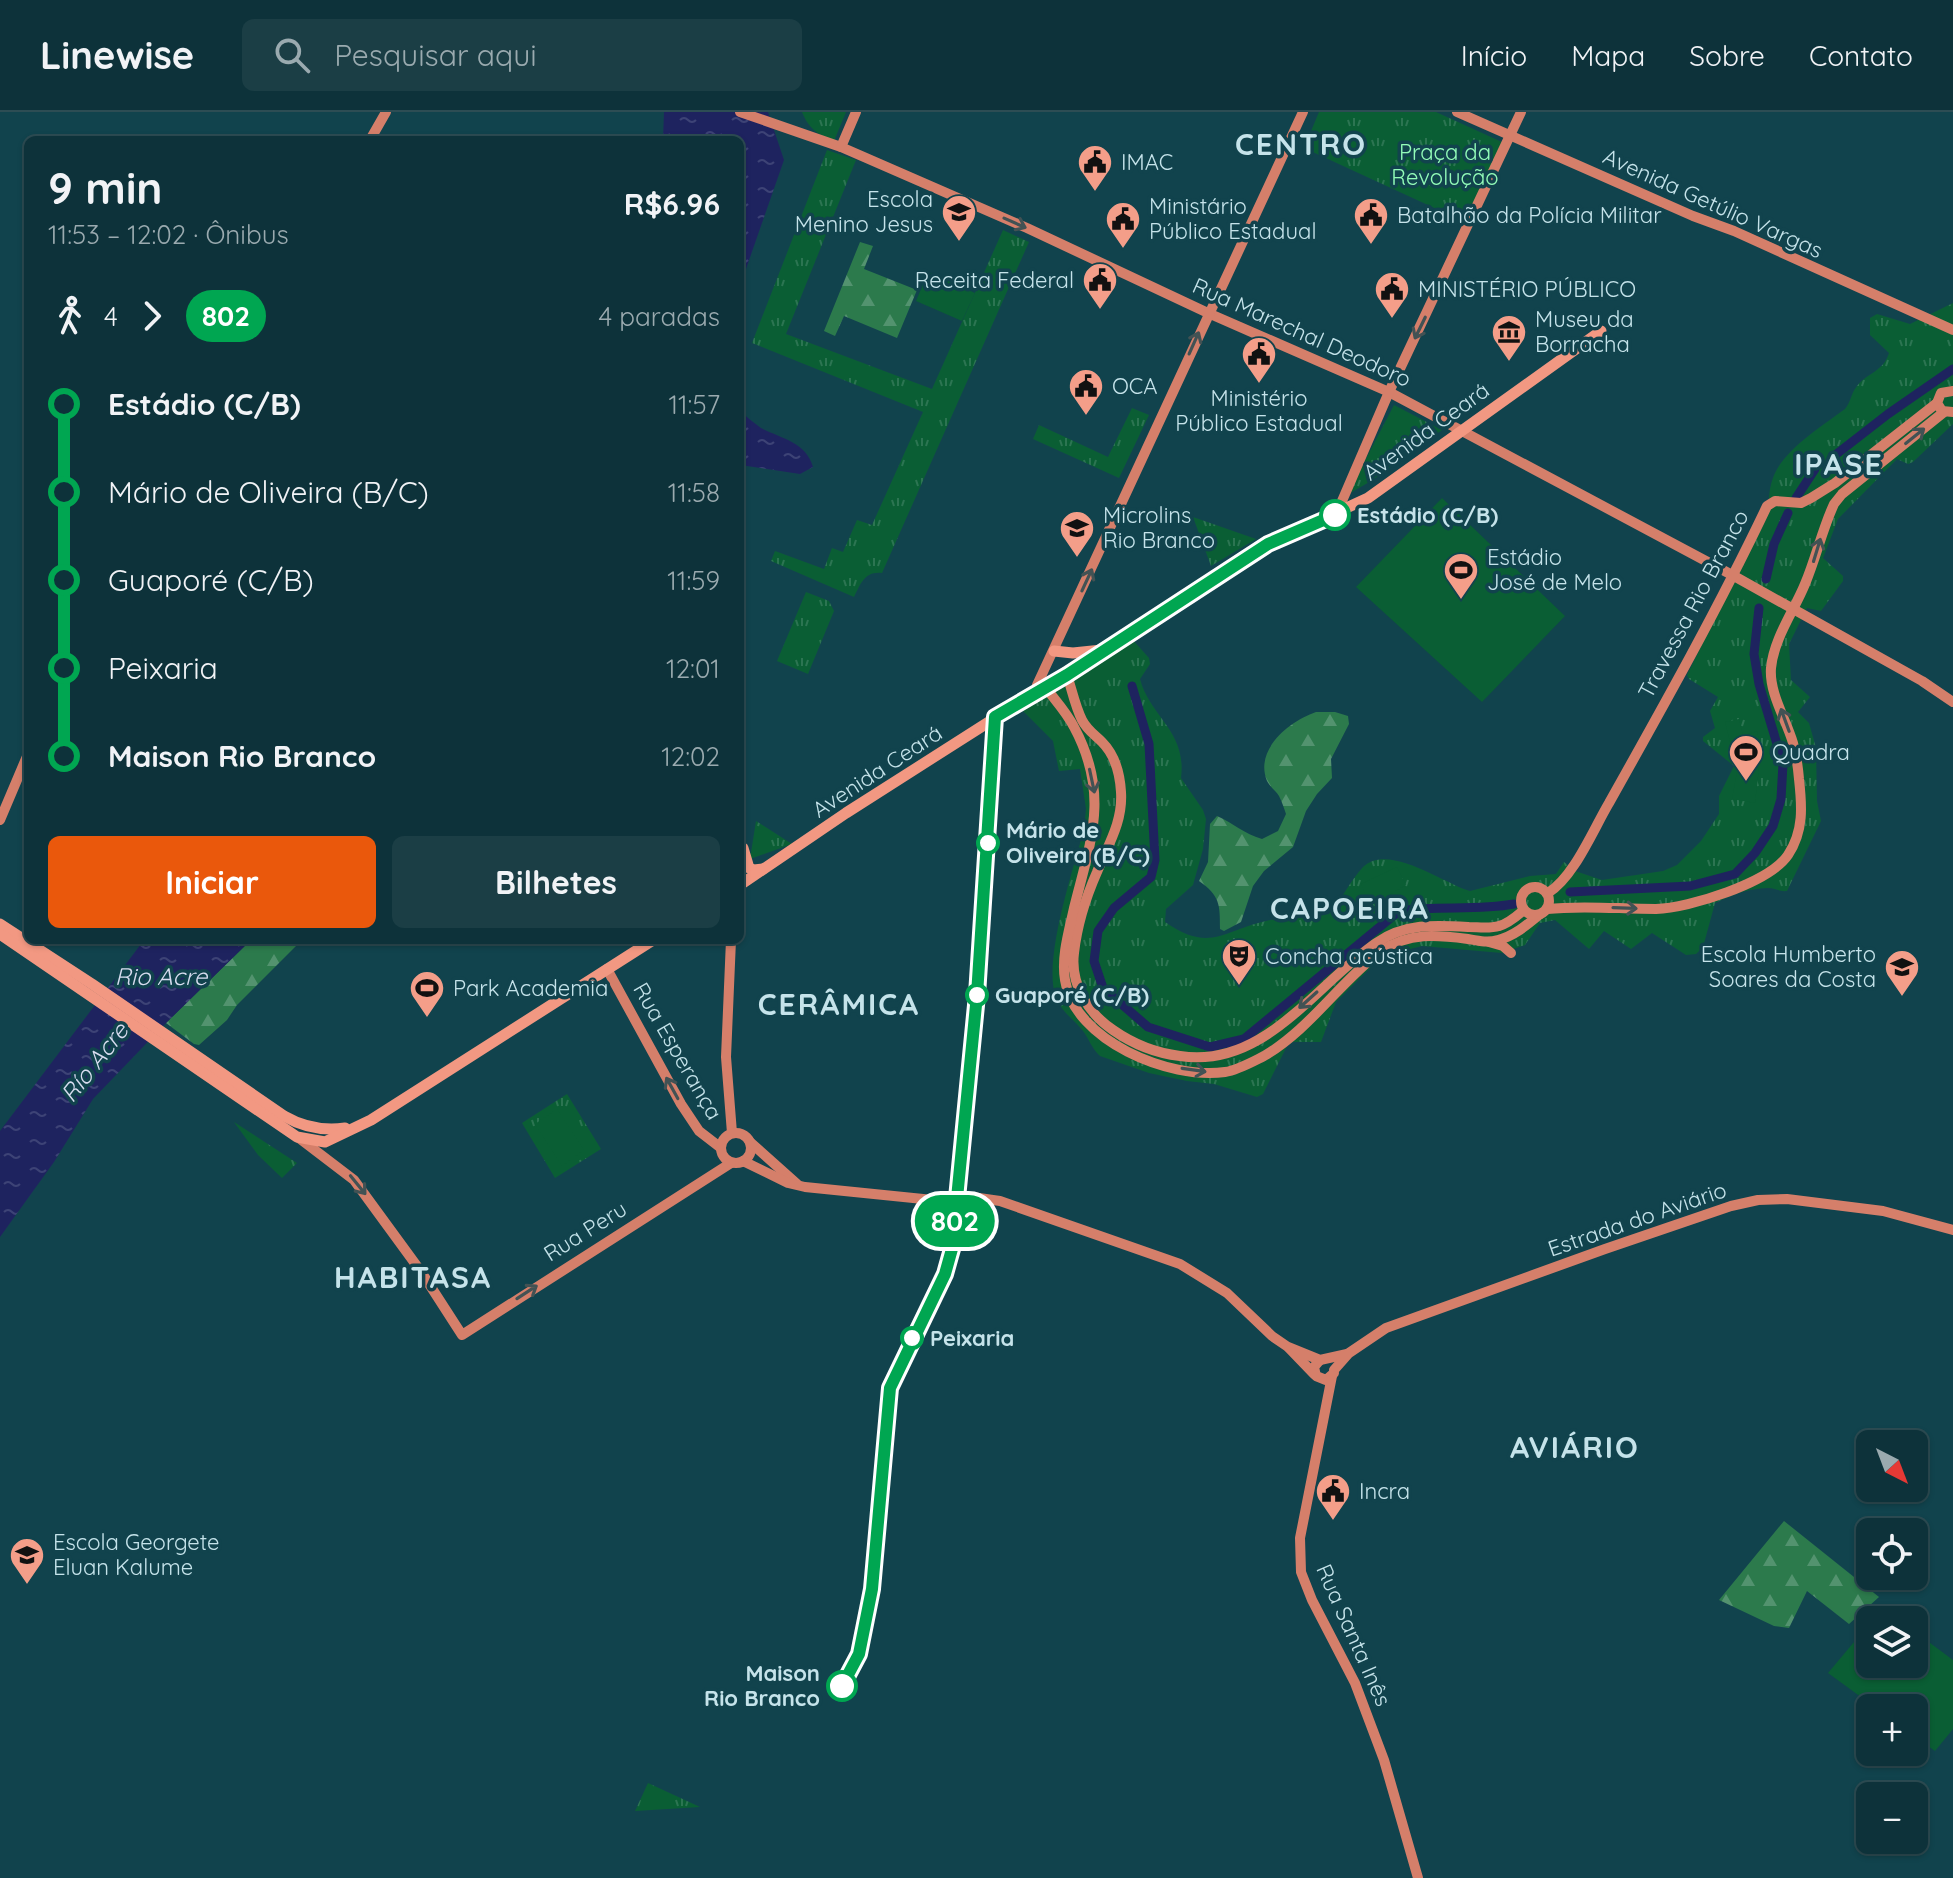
<!DOCTYPE html>
<html lang="pt">
<head>
<meta charset="utf-8">
<style>
  :root { --surface:#0d323a; --page:#1b3e45; --text:#f1f3f6; --muted:#9aaaaf; --line:#2d4d54; --accent:#ea580c }
  body { margin:0; font-family:Quicksand,sans-serif; background:var(--page); color:var(--text); height:100vh; display:flex; flex-direction:column; font-size:30px; white-space:nowrap }
  * { box-sizing:border-box; margin:0 }
  p { font-size:26px; color:var(--muted) }
  .icon { flex:none; width:44px; height:44px; fill:none; stroke:currentColor; stroke-width:2; stroke-linecap:round; stroke-linejoin:round }
  .map { position:relative; flex:1; overflow:hidden }
  .drawer { position:absolute; left:24px; top:24px; width:720px; height:808px; display:flex; flex-direction:column; background:var(--surface); border-radius:12px; box-shadow:0 2px 6px #0004,0 0 0 2px var(--line) }
  .drawer>* { flex:none }
  .badge { padding:0 16px; border-radius:26px; font-size:28px; line-height:52px }
  .needle { width:52px; rotate:138deg }
  .buttons { position:absolute; left:1856px; top:1318px; display:grid; gap:16px }
  .buttons a { display:grid; place-items:center; width:72px; height:72px; border-radius:12px; background:var(--surface); box-shadow:0 2px 6px #0004,0 0 0 2px var(--line); font-size:40px }
  .map>.badge { position:absolute; translate:-50% -50%; box-shadow:0 0 0 4px #fff }
  .legs { display:flex; align-items:center; gap:12px; height:88px; padding:0 24px; font-size:26px }
  .legs p { margin-inline-start:auto }
  .overview { display:flex; align-items:center; justify-content:space-between; height:136px; padding:0 24px }
  h1 { font-size:44px; font-weight:700; line-height:60px }
  .primary-button { display:flex; gap:16px; margin-top:auto; padding:16px 24px }
  .primary-button a { flex:1; height:92px; border-radius:12px; background:var(--accent); color:#fff; font-size:32px; font-weight:700; line-height:92px; text-align:center }
  .primary-button a+a { background:var(--page); color:var(--text) }
  ul { padding:0 24px; list-style:none }
  li { display:flex; align-items:center; gap:28px; height:88px; font-size:30px }
  li i { display:grid; place-items:center; width:12px; height:100%; margin:0 10px; background:currentColor }
  li i::after { content:''; width:20px; height:20px; margin:-10px; border:6px solid; border-radius:50%; background:var(--surface) }
  li p { margin-inline-start:auto }
  li:first-child i { background:linear-gradient(#0000 50%,currentColor 0) }
  li:last-child i { background:linear-gradient(currentColor 50%,#0000 0) }
  header { display:flex; align-items:center; gap:48px; box-sizing:border-box; height:112px; padding:0 40px; background:var(--surface); border-bottom:2px solid var(--line) }
  header strong { font-size:38px }
  nav { display:flex; gap:44px; margin-inline-start:auto; font-size:28px }
  .search { width:560px; height:72px; background:var(--page); display:flex; align-items:center; gap:20px; box-sizing:border-box; padding:0 28px; border-radius:12px; color:var(--muted); font-size:30px }
  .map>svg:first-child { display:block }
  .forest { fill:url(#forest-firs) }
  .park { fill:url(#park-tufts) }
  .pitch { fill:#0a5e34 }
  .water { fill:url(#water-ripples) }
  .lines { fill:none; stroke-linecap:round; stroke-linejoin:round }
  .canal { stroke:#1e235f; stroke-width:9 }
  .secondary { stroke:#d57f6a; stroke-width:10 }
  .primary { stroke:#f29882; stroke-width:11 }
  .oneway { stroke:#425254 }
  .line-1-casing { stroke:#fff; stroke-width:18 }
  .line-1 { stroke:#00a651; stroke-width:12 }
  .stop-1-dot { fill:#fff; stroke:#00a651; stroke-width:4 }
  .labels { text-anchor:middle; dominant-baseline:central; stroke-width:7; stroke-linejoin:round; paint-order:stroke }
  .park-label { font-size:22px; fill:#93fcb8; stroke:#11434d }
  .poi-label { font-size:22px; fill:#c5e3ea; stroke:#11434d; text-anchor:start }
  .street-label { font-size:22px; fill:#c5e3ea; stroke:#11434d }
  .stop-label { font-size:22px; font-weight:bold; fill:#c5e3ea; stroke:#11434d; text-anchor:start }
  .water-label { font-size:24px; font-style:italic; fill:#d7dcef; stroke:#11434d }
  .district-label { font-size:30px; font-weight:bold; letter-spacing:2px; fill:#c5e3ea; stroke:#11434d }
</style>
</head>
<body>
<header>
<strong>Linewise</strong>
<div class="search"><svg class="icon" aria-label="search" viewBox="0 0 24 24"><circle cx="10" cy="10" r="6"/><path d="M15 15l6 6"/></svg>Pesquisar aqui</div>
<nav><a>Início</a><a>Mapa</a><a>Sobre</a><a>Contato</a></nav>
</header>
<div class="map">
<svg width="1953" height="1766" viewBox="0 0 1953 1766">
  <defs>
    <pattern id="forest-firs" width="22" height="20" patternUnits="userSpaceOnUse" patternTransform="scale(2)"><rect width="22" height="20" fill="#2c7a4c"/><path d="M5 1l3.5 6h-7zM16 11l3.5 6h-7z" fill="#53936f"/></pattern>
    <pattern id="park-tufts" width="24" height="20" patternUnits="userSpaceOnUse" patternTransform="scale(2)"><rect width="24" height="20" fill="#0a5e34"/><path d="M3 7l-1-3M5 7V3M7 7l1-3M15 17l-1-3M17 17v-4M19 17l1-3" fill="none" stroke="#2c7552"/></pattern>
    <pattern id="water-ripples" width="26" height="14" patternUnits="userSpaceOnUse" patternTransform="scale(2)"><rect width="26" height="14" fill="#1e235f"/><path d="M2 4q2-2 4 0t4 0M15 11q2-2 4 0t4 0" fill="none" stroke="#3d4376"/></pattern>
  </defs>
  <rect width="100%" height="100%" fill="#11434d"/>
  <g class="forest">
    <polygon points="860,130 873,134 864,157 917,178 897,226 844,204 835,224 824,219"/>
    <path d="M1316,600H1335L1348,604L1349,612L1331,647L1332,666L1317,682L1306,699L1293,735L1264,759L1253,774L1241,810L1224,819L1220,817C1220,792 1220,784 1199,769L1208,750L1210,712L1217,704C1233,711 1244,722 1262,727L1278,719L1286,702C1284,696 1282,690 1279,684C1276,679 1270,675 1267,669C1254,637 1290,609 1316,600Z"/>
    <polygon points="251,828 302,828 237,893 227,908 199,933 194,932 166,911"/>
    <polygon points="1784,1409 1879,1485 1849,1512 1807,1479 1789,1516 1774,1514 1719,1488"/>
  </g>
  <g class="park">
    <path d="M802,0H846L834,29C817,22 809,17 802,0Z"/>
    <polygon points="1319,0 1436,0 1504,31 1467,111 1304,36"/>
    <path d="M827,38L856,48L786,222L932,277L1003,118L1029,130L882,461C865,459 861,471 854,485L771,449L775,439L824,457L832,436L843,440L857,408L872,413L923,300L752,231Z"/>
    <path d="M1953,191V312L1913,350L1908,352L1897,347L1838,407L1823,446L1843,464V469L1821,499L1807,496L1789,532L1791,568L1810,585L1798,600L1809,611L1816,636L1817,689L1821,709L1787,779C1779,780 1776,776 1768,776C1746,777 1735,782 1715,791L1703,835L1696,842L1686,843L1652,821L1631,837L1604,819L1589,837L1555,808L1540,811L1525,833L1502,841L1422,834L1395,841L1373,853L1336,890L1321,930H1293L1287,934L1263,982L1257,985L1214,972L1187,969L1149,961L1100,944C1092,937 1089,927 1083,919C1074,907 1061,900 1056,885C1042,850 1074,755 1084,717L1086,697L1080,657L1059,659L1053,629L1018,594L1068,568L1132,527L1149,546L1150,552L1140,567C1150,605 1187,619 1181,666L1203,698L1206,707L1203,737L1193,773L1166,797L1165,810C1210,841 1222,819 1266,809C1286,804 1309,807 1329,802C1342,787 1350,769 1363,755C1388,730 1445,772 1470,779L1530,764L1556,762L1564,750L1575,759L1602,768L1663,759L1677,753L1701,729L1719,702V684L1734,654L1703,629V625L1715,616L1710,599L1718,585L1689,567L1687,563L1768,397C1769,387 1769,376 1773,366C1782,339 1822,314 1845,297C1851,290 1851,281 1857,274C1868,260 1883,260 1889,241L1870,223V206L1877,202L1910,212Z"/>
    <polygon points="1394,293 1442,318 1371,369 1347,383"/>
    <polygon points="1132,296 1149,303 1119,366 1033,327 1039,313 1108,345"/>
    <polygon points="1193,405 1256,427 1211,454"/>
    <polygon points="806,480 829,489 834,499 808,562 777,549"/>
    <polygon points="756,709 792,732 750,747"/>
    <polygon points="567,982 601,1037 555,1066 522,1011"/>
    <polygon points="234,1010 297,1051 282,1066 258,1043"/>
    <polygon points="648,1671 700,1695 635,1699"/>
  </g>
  <g class="pitch">
    <polygon points="928,160 975,181 962,209 916,189"/>
    <polygon points="1442,386 1565,504 1482,590 1356,475"/>
    <polygon points="1739,607 1743,624 1757,619 1763,646 1750,650 1746,634 1732,638 1725,610"/>
    <polygon points="1738,654 1759,656 1755,691 1732,687"/>
    <polygon points="1397,755 1406,773 1370,794 1361,772"/>
    <polygon points="557,997 584,1038 562,1054 535,1012"/>
    <polygon points="1870,1511 1870,1552 1914,1552 1914,1519 1953,1548 1953,1617 1935,1639 1914,1624 1914,1596 1876,1596 1828,1561"/>
  </g>
  <g class="water">
    <polygon points="664,0 768,0 784,48 740,174 740,28 663,28"/>
    <path d="M740,299C747,305 754,311 761,316C782,327 806,330 813,355L800,362L740,353Z"/>
    <polygon points="144,828 251,828 166,911 93,987 54,1050 0,1125 0,1019"/>
  </g>
  <g class="lines">
    <g class="canal">
      <polyline points="1834,344 1888,302 1953,257"/>
      <polyline points="1796,386 1815,357"/>
      <polyline points="1766,467 1774,432 1788,401"/>
      <path d="M1132,574L1149,632L1155,748L1151,765L1114,796L1098,819L1094,849L1103,876L1148,915L1210,935L1244,927L1399,799C1438,793 1475,799 1514,792"/>
      <polyline points="1570,780 1690,774 1735,762 1755,741 1773,714 1781,687 1783,652 1759,572 1754,542 1759,496"/>
    </g>
    <g class="secondary">
      <polyline points="740,0 841,35 1027,116 1208,201 1389,280 1734,464 1922,569 1953,590"/>
      <polyline points="1457,0 1693,104 1734,119 1953,218"/>
      <polyline points="370,28 386,0"/>
      <polyline points="841,35 856,0"/>
      <polyline points="1953,279 1941,281 1937,291 1942,299 1953,300"/>
      <polyline points="1336,403 1389,280 1521,0"/>
      <path d="M1067,563C1072,578 1075,594 1082,608C1087,618 1095,623 1102,630C1115,643 1120,663 1121,680C1123,710 1108,733 1097,760C1086,785 1077,814 1074,841C1070,872 1088,901 1113,918C1133,932 1155,941 1180,944C1264,957 1314,874 1376,831C1405,811 1435,813 1469,815C1478,815 1489,817 1499,814C1508,812 1517,804 1524,798"/>
      <path d="M1046,576C1055,588 1067,601 1074,615C1110,682 1091,728 1074,796C1069,819 1061,845 1065,868C1074,929 1170,968 1225,960C1238,958 1252,950 1264,944C1309,918 1340,870 1381,839C1409,820 1437,823 1468,827C1479,829 1488,831 1498,828C1514,824 1527,813 1539,803"/>
      <polyline points="1038,578 1037,573 1303,0"/>
      <polyline points="0,708 28,642"/>
      <circle cx="1535" cy="789" r="14"/>
      <path d="M1548,781C1574,765 1593,718 1609,691C1664,593 1719,495 1767,394L1775,389L1801,391L1811,386L1835,371L1937,291"/>
      <path d="M1547,797C1583,793 1619,797 1656,797C1689,796 1769,771 1788,743C1804,719 1802,694 1799,667C1798,655 1796,642 1793,631C1786,607 1769,581 1771,556C1774,526 1794,499 1805,472C1816,446 1822,418 1834,392L1842,382L1944,300"/>
      <polyline points="731,828 726,945 732,1021"/>
      <polyline points="1489,830 1503,834 1511,841"/>
      <polyline points="607,857 681,992 699,1019 721,1036"/>
      <circle cx="736" cy="1036" r="15"/>
      <polyline points="299,1026 354,1068 422,1161 462,1223 731,1051"/>
      <polyline points="750,1030 797,1072"/>
      <polyline points="743,1049 788,1071 805,1075 933,1088 972,1085 1000,1089 1180,1152 1227,1181 1272,1224 1288,1235 1320,1248 1347,1242"/>
      <polyline points="958,1087 983,808 995,605"/>
      <polyline points="1289,1236 1314,1262"/>
      <polyline points="1320,1248 1314,1255 1316,1264 1326,1268 1334,1261"/>
      <polyline points="1334,1258 1349,1241 1386,1216 1605,1137 1731,1094 1758,1088 1787,1087 1883,1099 1953,1118"/>
      <polyline points="1332,1264 1300,1426 1301,1460 1312,1488 1355,1571 1384,1648 1418,1766"/>
    </g>
    <g class="primary">
      <polyline points="1054,539 1073,541 1102,538"/>
      <polyline points="743,736 749,756 754,758 763,757"/>
      <polyline points="740,773 846,701 1268,432 1368,386 1601,219"/>
      <path d="M0,812L92,872L284,1004C303,1015 323,1019 345,1016"/>
      <polyline points="0,822 297,1025 325,1030 371,1008 653,828"/>
    </g>
  </g>
  <defs><path id="oneway-shaft" d="M-6 0H5M1.5-3L5.5 0L1.5 3" fill="none" stroke-width="1.6" stroke-linecap="round" stroke-linejoin="round" transform="scale(2)"/></defs>
  <g class="oneway">
    <use href="#oneway-shaft" transform="translate(1015 111) rotate(24)"/>
    <use href="#oneway-shaft" transform="translate(1420 216) rotate(116)"/>
    <use href="#oneway-shaft" transform="translate(1194 231) rotate(-66)"/>
    <use href="#oneway-shaft" transform="translate(1915 324) rotate(-39)"/>
    <use href="#oneway-shaft" transform="translate(1817 438) rotate(-73)"/>
    <use href="#oneway-shaft" transform="translate(1087 468) rotate(-65)"/>
    <use href="#oneway-shaft" transform="translate(1785 608) rotate(-110)"/>
    <use href="#oneway-shaft" transform="translate(1092 669) rotate(78)"/>
    <use href="#oneway-shaft" transform="translate(1625 796) rotate(2)"/>
    <use href="#oneway-shaft" transform="translate(1308 888) rotate(138)"/>
    <use href="#oneway-shaft" transform="translate(1194 958) rotate(8)"/>
    <use href="#oneway-shaft" transform="translate(672 976) rotate(-119)"/>
    <use href="#oneway-shaft" transform="translate(358 1073) rotate(51)"/>
    <use href="#oneway-shaft" transform="translate(527 1180) rotate(-33)"/>
  </g>
  <g class="lines">
    <g class="line-1-casing">
      <polyline id="line-1" points="842,1574 859,1542 872,1477 890,1276 945,1162 952,1137 977,883 995,605 1067,563 1268,432 1335,403"/>
    </g>
    <use href="#line-1" class="line-1"/>
  </g>
  <defs>
    <g id="civic-pin" transform="scale(1.8)"><path d="M0 17L-7.5 6A9.5 9.5 0 1 1 7.5 6Z" fill="#f49e89" stroke="#11434d"/><path d="M-.6-6.5H3V-4.5H.6V-3L4-1V1h2V6H-6V1h2V-1L-.6-3ZM-1.2 2.5V6h2.4V2.5Z" fill="#111"/></g>
    <g id="school-pin" transform="scale(1.8)"><path d="M0 17L-7.5 6A9.5 9.5 0 1 1 7.5 6Z" fill="#f49e89" stroke="#11434d"/><path d="M0-5L7-2L0 1L-7-2ZM-4 1L0 2.5L4 1V4Q0 6-4 4Z" fill="#111"/></g>
    <g id="museum-pin" transform="scale(1.8)"><path d="M0 17L-7.5 6A9.5 9.5 0 1 1 7.5 6Z" fill="#f49e89" stroke="#11434d"/><path d="M0-6L6-3V-2H-6V-3ZM-5-1h2V3h-2ZM-1-1h2V3h-2ZM3-1h2V3H3ZM-6 4H6V6H-6Z" fill="#111"/></g>
    <g id="university-pin" transform="scale(1.8)"><path d="M0 17L-7.5 6A9.5 9.5 0 1 1 7.5 6Z" fill="#f49e89" stroke="#11434d"/><path d="M0-5L7-2L0 1L-7-2ZM-4 1L0 2.5L4 1V4Q0 6-4 4Z" fill="#111"/></g>
    <g id="stadium-pin" transform="scale(1.8)"><path d="M0 17L-7.5 6A9.5 9.5 0 1 1 7.5 6Z" fill="#f49e89" stroke="#11434d"/><path d="M0-5a6.5 5 0 1 0 0 10a6.5 5 0 1 0 0-10ZM-3.5-1.8h7v3.6h-7Z" fill="#111"/></g>
    <g id="theatre-pin" transform="scale(1.8)"><path d="M0 17L-7.5 6A9.5 9.5 0 1 1 7.5 6Z" fill="#f49e89" stroke="#11434d"/><path d="M-5-5.5Q0-4 5-5.5V0Q5 5 0 6Q-5 5-5 0ZM-3.3-2.5H-1v1.5H-3.3ZM1-2.5H3.3v1.5H1ZM-2.8 1Q0 5.5 2.8 1Z" fill="#111"/></g>
  </defs>
  <g fill-rule="evenodd">
    <use href="#civic-pin" x="1095" y="50"/>
    <use href="#school-pin" x="959" y="100"/>
    <use href="#civic-pin" x="1371" y="103"/>
    <use href="#civic-pin" x="1123" y="107"/>
    <use href="#civic-pin" x="1100" y="168"/>
    <use href="#civic-pin" x="1392" y="177"/>
    <use href="#museum-pin" x="1509" y="220"/>
    <use href="#civic-pin" x="1259" y="242"/>
    <use href="#civic-pin" x="1086" y="274"/>
    <use href="#university-pin" x="1077" y="416"/>
    <use href="#stadium-pin" x="1461" y="458"/>
    <use href="#stadium-pin" x="1746" y="640"/>
    <use href="#theatre-pin" x="1239" y="844"/>
    <use href="#school-pin" x="1902" y="855"/>
    <use href="#stadium-pin" x="427" y="876"/>
    <use href="#civic-pin" x="1333" y="1379"/>
    <use href="#school-pin" x="27" y="1443"/>
  </g>
  <g class="stop-1-dot">
    <circle cx="1335" cy="403" r="14"/>
    <circle cx="988" cy="731" r="10"/>
    <circle cx="977" cy="883" r="10"/>
    <circle cx="912" cy="1226" r="10"/>
    <circle cx="842" cy="1574" r="14"/>
  </g>
  <g class="labels">
    <g class="park-label">
      <text x="1445" y="40">Praça da<tspan x="1445" dy="25">Revolução</tspan></text>
    </g>
    <g class="poi-label">
      <text x="1121" y="50">IMAC</text>
      <text x="933" y="87" text-anchor="end">Escola<tspan x="933" dy="25">Menino Jesus</tspan></text>
      <text x="1149" y="94">Ministário<tspan x="1149" dy="25">Público Estadual</tspan></text>
      <text x="1397" y="103">Batalhão da Polícia Militar</text>
      <text x="1074" y="168" text-anchor="end">Receita Federal</text>
      <text x="1418" y="177">MINISTÉRIO PÚBLICO</text>
      <text x="1535" y="207">Museu da<tspan x="1535" dy="25">Borracha</tspan></text>
      <text x="1112" y="274">OCA</text>
      <text x="1259" y="286" text-anchor="middle">Ministério<tspan x="1259" dy="25">Público Estadual</tspan></text>
      <text x="1103" y="403">Microlins<tspan x="1103" dy="25">Rio Branco</tspan></text>
      <text x="1487" y="445">Estádio<tspan x="1487" dy="25">José de Melo</tspan></text>
      <text x="1772" y="640">Quadra</text>
      <text x="1876" y="842" text-anchor="end">Escola Humberto<tspan x="1876" dy="25">Soares da Costa</tspan></text>
      <text x="1265" y="844">Concha acústica</text>
      <text x="453" y="876">Park Academia</text>
      <text x="1359" y="1379">Incra</text>
      <text x="53" y="1430">Escola Georgete<tspan x="53" dy="25">Eluan Kalume</tspan></text>
    </g>
    <g class="street-label">
      <text transform="translate(1713 91) rotate(24)">Avenida Getúlio Vargas</text>
      <text transform="translate(1302 220) rotate(24)">Rua Marechal Deodoro</text>
      <text transform="translate(1426 319) rotate(-36)">Avenida Ceará</text>
      <text transform="translate(1693 492) rotate(-62)">Travessa Rio Branco</text>
      <text transform="translate(877 659) rotate(-33)">Avenida Ceará</text>
      <text transform="translate(678 939) rotate(60)">Rua Esperança</text>
      <text transform="translate(1637 1107) rotate(-19)">Estrada do Aviário</text>
      <text transform="translate(585 1119) rotate(-32)">Rua Peru</text>
      <text transform="translate(1354 1523) rotate(66)">Rua Santa Inês</text>
    </g>
    <g class="stop-label">
      <text x="1357" y="403">Estádio (C/B)</text>
      <text x="1006" y="718">Mário de<tspan x="1006" dy="25">Oliveira (B/C)</tspan></text>
      <text x="995" y="883">Guaporé (C/B)</text>
      <text x="930" y="1226">Peixaria</text>
      <text x="820" y="1561" text-anchor="end">Maison<tspan x="820" dy="25">Rio Branco</tspan></text>
    </g>
    <g class="water-label">
      <text x="161" y="864">Rio Acre</text>
      <text transform="translate(94 950) rotate(-52)">Río Acre</text>
    </g>
    <g class="district-label">
      <text x="1301" y="32">CENTRO</text>
      <text x="1839" y="352">IPASE</text>
      <text x="1350" y="796">CAPOEIRA</text>
      <text x="839" y="892">CERÂMICA</text>
      <text x="413" y="1165">HABITASA</text>
      <text x="1575" y="1335">AVIÁRIO</text>
    </g>
  </g>
</svg>
<div class="buttons">
<a><svg class="needle" viewBox="-14 -14 28 28"><path d="M0-13l5 13h-10z" fill="#e53935"/><path d="M0 13l5-13h-10z" fill="#9aaaaf"/></svg></a>
<a><svg class="icon" aria-label="locate" viewBox="0 0 24 24"><circle cx="12" cy="12" r="6"/><path d="M12 2v4M12 18v4M2 12h4M18 12h4"/></svg></a>
<a><svg class="icon" aria-label="layers" viewBox="0 0 24 24"><path d="M12 4l9 5-9 5-9-5zM3 14l9 5 9-5"/></svg></a>
<a>+</a>
<a>−</a>
</div>
<b class="badge" style="left:955px;top:1109px;background:#00a651;color:#fff">802</b>
<section class="drawer">
<div class="overview"><div><h1>9 min</h1><p>11:53 – 12:02 · Ônibus</p></div><b>R$6.96</b></div>
<div class="legs"><svg class="icon" aria-label="walk" viewBox="0 0 24 24"><circle cx="13" cy="4" r="2"/><path d="M13 8l-2 6 4 7M11 14l-3 7M7 12l3-4h3l4 4"/></svg>4<svg class="icon" aria-label="forward" viewBox="0 0 24 24"><path d="M9 5l7 7-7 7"/></svg><b class="badge" style="background:#00a651;color:#fff">802</b><p>4 paradas</p></div>
<ul>
<li><i style="color:#00a651"></i><b>Estádio (C/B)</b><p>11:57</p></li>
<li><i style="color:#00a651"></i><span>Mário de Oliveira (B/C)</span><p>11:58</p></li>
<li><i style="color:#00a651"></i><span>Guaporé (C/B)</span><p>11:59</p></li>
<li><i style="color:#00a651"></i><span>Peixaria</span><p>12:01</p></li>
<li><i style="color:#00a651"></i><b>Maison Rio Branco</b><p>12:02</p></li>
</ul>
<div class="primary-button"><a>Iniciar</a><a>Bilhetes</a></div>
</section>
</div>
</body>
</html>
